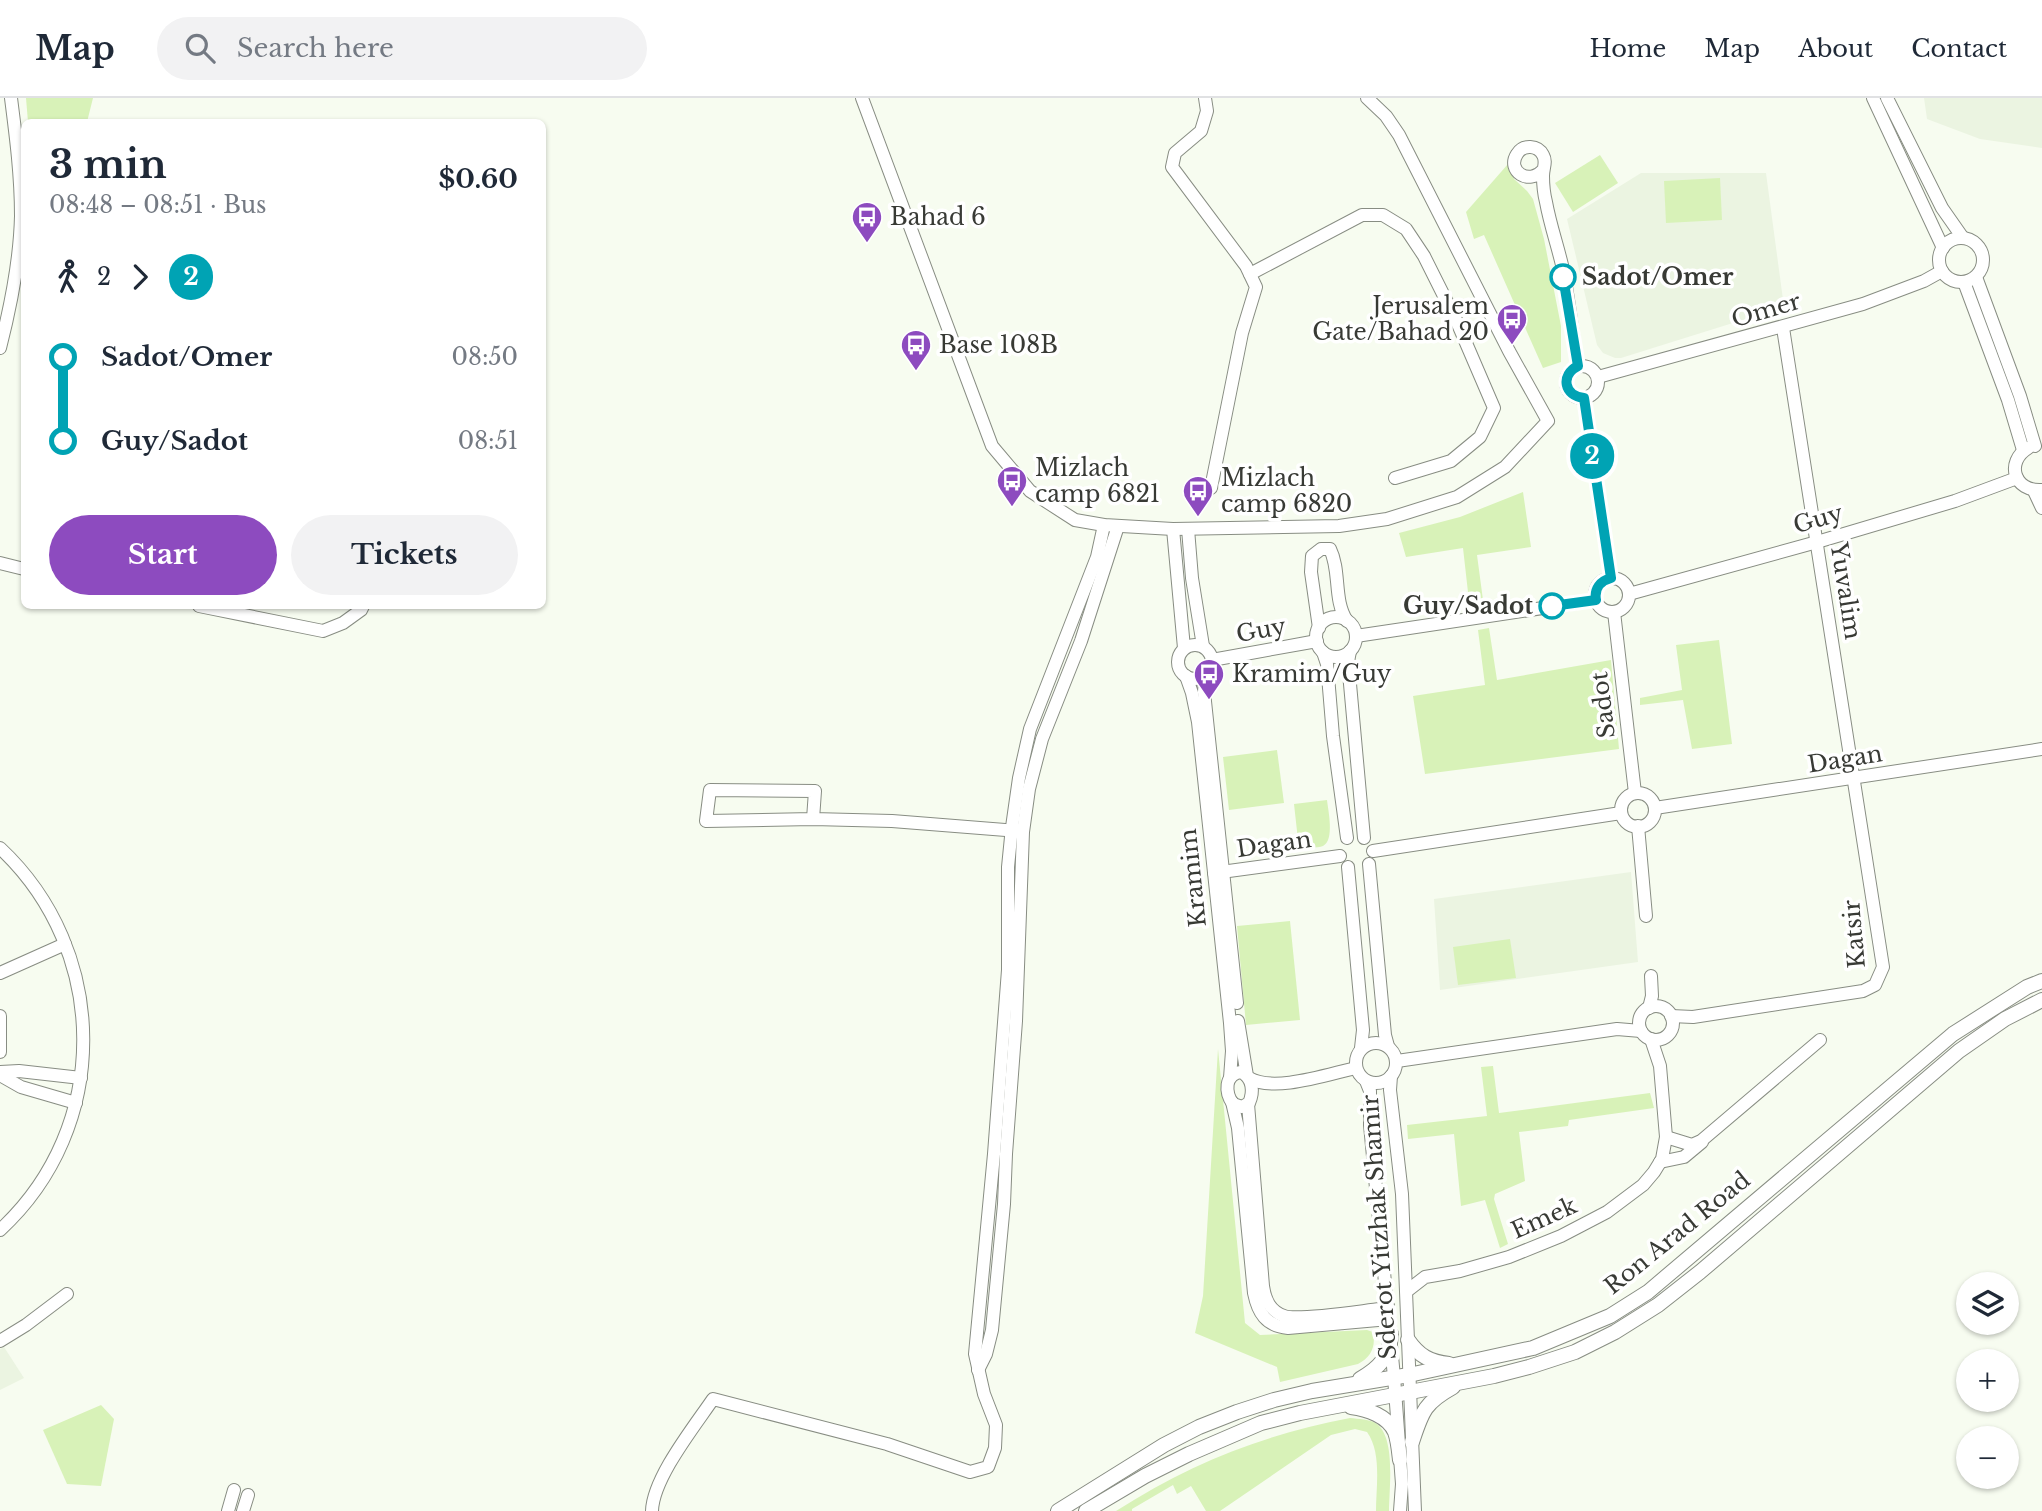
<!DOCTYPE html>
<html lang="en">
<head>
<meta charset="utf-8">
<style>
  :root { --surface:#fff; --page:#f2f2f3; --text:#1f2937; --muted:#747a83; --line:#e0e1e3; --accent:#8d4bbf }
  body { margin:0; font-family:"Libre Baskerville",serif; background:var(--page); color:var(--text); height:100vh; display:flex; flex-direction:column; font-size:26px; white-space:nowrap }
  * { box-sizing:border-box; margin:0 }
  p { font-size:23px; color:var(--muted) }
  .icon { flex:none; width:38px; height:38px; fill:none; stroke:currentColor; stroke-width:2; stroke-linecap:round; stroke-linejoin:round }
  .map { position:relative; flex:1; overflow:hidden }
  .details { position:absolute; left:21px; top:21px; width:525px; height:490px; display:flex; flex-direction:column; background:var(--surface); border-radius:10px; box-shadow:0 2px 5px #0004 }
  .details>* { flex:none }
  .badge { padding:0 14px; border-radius:23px; font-size:24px; line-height:46px }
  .tools { position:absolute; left:1956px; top:1174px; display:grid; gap:14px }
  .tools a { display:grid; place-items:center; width:63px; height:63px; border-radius:50%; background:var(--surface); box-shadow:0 2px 5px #0004; font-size:35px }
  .map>.badge { position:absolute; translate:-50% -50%; box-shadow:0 0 0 4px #fff }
  .legs { display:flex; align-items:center; gap:10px; height:77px; padding:0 28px; font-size:23px }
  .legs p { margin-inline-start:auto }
  .summary { display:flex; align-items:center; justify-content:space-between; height:119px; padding:0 28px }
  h1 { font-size:38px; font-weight:700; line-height:52px }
  .action { display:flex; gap:14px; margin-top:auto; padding:14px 28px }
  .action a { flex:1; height:80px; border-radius:42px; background:var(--accent); color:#fff; font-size:28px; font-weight:700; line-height:80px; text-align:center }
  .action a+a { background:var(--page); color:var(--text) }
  ul { padding:0 28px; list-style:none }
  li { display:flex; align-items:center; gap:24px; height:84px; font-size:26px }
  li i { display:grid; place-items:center; width:10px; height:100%; margin:0 9px; background:currentColor }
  li i::after { content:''; width:18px; height:18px; margin:-9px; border:5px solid; border-radius:50%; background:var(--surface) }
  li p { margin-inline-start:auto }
  li:first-child i { background:linear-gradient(#0000 50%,currentColor 0) }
  li:last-child i { background:linear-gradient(currentColor 50%,#0000 0) }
  header { display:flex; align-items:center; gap:42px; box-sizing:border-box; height:98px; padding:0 35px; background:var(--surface); border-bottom:2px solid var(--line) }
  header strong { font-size:33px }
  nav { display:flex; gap:38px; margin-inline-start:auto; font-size:24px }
  .search { width:490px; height:63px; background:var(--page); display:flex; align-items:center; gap:18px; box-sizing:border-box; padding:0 24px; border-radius:38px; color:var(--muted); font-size:26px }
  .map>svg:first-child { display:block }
  .built { fill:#ebf4e1 }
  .green { fill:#d8f2b8 }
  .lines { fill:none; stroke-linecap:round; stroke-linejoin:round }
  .minor-casing { stroke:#888d83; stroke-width:14 }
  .major-casing { stroke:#888d83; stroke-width:16 }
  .minor { stroke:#fff; stroke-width:12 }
  .major { stroke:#fff; stroke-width:14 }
  .line-1-casing { stroke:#fff; stroke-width:16 }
  .line-1 { stroke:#00a3b4; stroke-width:10 }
  .stop-1-dot { fill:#fff; stroke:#00a3b4; stroke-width:3.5 }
  .labels { text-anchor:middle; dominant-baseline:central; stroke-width:7; stroke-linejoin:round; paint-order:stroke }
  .poi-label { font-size:23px; fill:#383a35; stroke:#fff; text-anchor:start }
  .stop-label { font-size:23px; font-weight:bold; fill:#383a35; stroke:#fff; text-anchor:start }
  .street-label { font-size:23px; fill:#383a35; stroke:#fff }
</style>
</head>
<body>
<header>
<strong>Map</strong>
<div class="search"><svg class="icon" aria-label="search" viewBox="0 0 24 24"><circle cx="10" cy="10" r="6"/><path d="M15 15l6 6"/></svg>Search here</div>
<nav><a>Home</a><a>Map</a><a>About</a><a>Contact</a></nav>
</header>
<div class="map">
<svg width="2042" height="1413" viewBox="0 0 2042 1413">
  <rect width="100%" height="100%" fill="#f7fcf0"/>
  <g class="built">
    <polygon points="1924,0 2042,0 2042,50 1980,41 1927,21"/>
    <polygon points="1641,75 1766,75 1784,209 1621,260 1615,260 1603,255 1597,247 1567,121"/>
    <polygon points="1631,774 1638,864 1440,892 1434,801"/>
    <polygon points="4,1249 24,1280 0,1292 0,1251"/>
  </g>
  <g class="green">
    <polygon points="26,0 93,0 87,24 28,24"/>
    <polygon points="1600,57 1618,85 1573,114 1555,85"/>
    <polygon points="1508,66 1514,81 1527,93 1533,101 1544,141 1561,228 1561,264 1543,270 1484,137 1474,141 1466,114"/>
    <polygon points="1720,80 1722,122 1666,125 1664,83"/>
    <polygon points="1523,394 1531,449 1477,457 1483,502 1469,503 1463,450 1406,459 1399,435 1460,419"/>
    <polygon points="1489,530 1497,582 1611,562 1619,651 1425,676 1413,598 1485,587 1478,532"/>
    <polygon points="1719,542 1732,646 1692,651 1683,602 1640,607 1640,600 1682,592 1676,547"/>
    <polygon points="1277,652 1284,705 1229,712 1223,659"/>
    <path d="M1327,702C1328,712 1335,742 1323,748C1317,750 1306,750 1299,751L1294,706Z"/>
    <polygon points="1290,823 1300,922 1246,927 1237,828"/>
    <polygon points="1510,841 1516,880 1458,887 1453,849"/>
    <path d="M1218,951L1245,1225L1260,1237L1367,1232L1373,1234C1376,1249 1371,1259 1358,1266L1280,1284L1277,1269L1195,1235L1203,1198Z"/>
    <polygon points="1493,968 1499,1015 1650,995 1654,1010 1569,1022 1568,1028 1519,1034 1525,1083 1495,1096 1494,1101 1508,1146 1500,1150 1485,1102 1461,1108 1454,1036 1408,1041 1407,1027 1487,1018 1481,969"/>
    <polygon points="101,1307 114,1321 101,1388 67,1386 43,1332"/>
    <path d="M1350,1320C1358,1321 1370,1321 1377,1326C1396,1341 1389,1391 1389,1413H1376C1376,1388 1382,1355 1367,1334L1355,1331L1331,1337L1220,1413H1206L1191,1388L1177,1396L1173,1387L1132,1411V1413H1116C1191,1365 1262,1337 1350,1320Z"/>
  </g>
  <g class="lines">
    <g class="minor-casing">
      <g id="minor">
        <polyline points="862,0 992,348 1030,393 1075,422 1104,427 1173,431 1339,428 1387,421 1457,399 1505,369 1548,323 1509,253 1399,37 1386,18 1367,0"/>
        <polyline points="1205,0 1207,13 1201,33 1175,55 1172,69 1246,168 1256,189 1242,235 1211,390"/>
        <polyline points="1873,0 1943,150"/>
        <polyline points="1887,0 1942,110 1963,140"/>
        <path d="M1543,72C1529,88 1506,73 1517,56C1523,46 1538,47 1543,57C1547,64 1543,70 1543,78C1543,87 1544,96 1546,104C1550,126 1557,146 1562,167C1569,200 1572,235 1578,268"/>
        <circle cx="1961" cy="162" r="22"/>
        <polyline points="1250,176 1362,117 1383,117 1406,131 1424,158 1457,224 1494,310 1480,339 1451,363 1395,380"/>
        <polyline points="1976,179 2020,298 2035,348"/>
        <polyline points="1964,184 2008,302 2023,352"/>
        <path d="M0,250C11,207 20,162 21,118C21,78 16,39 11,0"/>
        <circle cx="1582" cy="284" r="16"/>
        <polyline points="1598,279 1863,206 1924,183 1942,173"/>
        <polyline points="1584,300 1611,480"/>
        <path d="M2028,350C2005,364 2014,394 2042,392"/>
        <polyline points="2034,393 2042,410"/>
        <polyline points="1173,431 1184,550"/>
        <polyline points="1188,431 1192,480 1203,548"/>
        <polyline points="0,465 24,471"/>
        <circle cx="1612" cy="497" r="17"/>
        <polyline points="1629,496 1817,444 1955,403 2017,380"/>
        <polyline points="199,508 323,533 343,525 361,512 363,508"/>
        <polyline points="1614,514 1635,695"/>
        <circle cx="1336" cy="539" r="20"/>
        <path d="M1319,530L1311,474L1312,458L1321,451H1330C1341,473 1333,502 1347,523"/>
        <polyline points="1356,538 1596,502"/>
        <circle cx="1195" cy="564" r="17"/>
        <polyline points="1350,553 1348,564 1364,740"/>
        <polyline points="1323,554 1327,566 1333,638 1347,740"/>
        <polyline points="1212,562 1317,543"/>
        <polyline points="1207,576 1205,581 1204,594 1237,905"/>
        <polyline points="1186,578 1192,595 1198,624 1230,925 1232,953 1230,980"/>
        <circle cx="1638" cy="712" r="17"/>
        <polyline points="1655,710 2042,651"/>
        <polyline points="813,721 815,693 710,692 706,723 813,721 892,723 1019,733"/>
        <polyline points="1638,728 1646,818"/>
        <path d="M0,750C110,853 112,1029 0,1132"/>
        <polyline points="1373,753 1621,715"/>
        <polyline points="1369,766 1385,937 1388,948"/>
        <polyline points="1348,769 1363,932 1361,950"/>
        <polyline points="1214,775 1340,758"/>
        <polyline points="0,875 65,846"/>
        <circle cx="1656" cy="925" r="17"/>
        <polyline points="1649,910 1652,898 1651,878"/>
        <polyline points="0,918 0,954"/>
        <polyline points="1671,918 1693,919 1863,893 1875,887 1883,869 1783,230"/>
        <polyline points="1238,923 1247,978"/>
        <circle cx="1376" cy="965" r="20"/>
        <polyline points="1397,963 1617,931 1641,933"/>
        <polyline points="0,974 19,973 81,980"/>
        <path d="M1241,974C1253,980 1254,994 1249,1005L1242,1009L1233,1006C1225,995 1224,976 1241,974Z"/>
        <polyline points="0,977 21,989 76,1005"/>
        <polyline points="1391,978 1390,992 1402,1096 1415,1413"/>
        <path d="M1249,980C1274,995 1328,976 1356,970"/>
        <polyline points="1366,983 1370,993 1370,1027 1394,1279 1402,1386 1400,1413"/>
        <path d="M1232,1004L1238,1030L1254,1195C1258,1215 1266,1228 1288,1230L1389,1221"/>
        <path d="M1248,1006L1263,1188C1265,1202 1270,1213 1284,1218C1298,1223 1361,1213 1380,1211L1388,1208"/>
        <polyline points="1666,1039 1692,1047 1701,1043 1820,942"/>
        <polyline points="1660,1064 1684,1059 1702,1044"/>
        <polyline points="1407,1193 1425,1179 1460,1173 1509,1159 1561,1138 1607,1114 1643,1087 1654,1074 1662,1061 1666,1039 1660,968 1651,941"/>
        <polyline points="0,1243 26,1227 67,1196"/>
        <polyline points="978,1272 986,1256 992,1232 1004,1106 1006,1056 1016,923 1023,734 1029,691 1042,641 1081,543 1118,428"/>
        <polyline points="228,1413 234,1392"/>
        <polyline points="243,1413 248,1397"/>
        <path d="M652,1413C653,1380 694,1329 713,1301L887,1346L970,1374L988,1369L995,1350L996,1327L984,1296L975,1256L994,1056L1008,872V769L1012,729L1019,680L1030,631L1097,459L1104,427"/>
      </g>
    </g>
    <g class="major-casing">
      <g id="major">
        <path d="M1408,1242C1419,1258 1430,1264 1449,1266"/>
        <path d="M1360,1281C1379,1270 1390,1259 1391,1236"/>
        <path d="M1351,1309C1367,1311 1388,1318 1395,1334C1398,1342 1399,1353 1400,1362"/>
        <path d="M1412,1344C1422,1314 1424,1305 1453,1289"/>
        <polyline points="1058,1413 1164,1347 1199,1329 1237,1314 1274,1302 1312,1293 1409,1277 1533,1250 1610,1218 1648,1194 1953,936 2027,889 2042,883"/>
        <polyline points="1086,1413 1145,1378 1189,1356 1261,1325 1300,1315 1494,1278 1529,1269 1575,1254 1615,1234 1658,1207 1700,1174 1959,953 2005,921 2042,902"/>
      </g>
    </g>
    <use href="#minor" class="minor"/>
    <use href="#major" class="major"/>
  </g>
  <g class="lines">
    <g class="line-1-casing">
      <path id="line-1" d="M1552,508L1596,502C1594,491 1600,483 1611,480L1584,300C1564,298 1560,277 1578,268L1563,179"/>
    </g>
    <use href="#line-1" class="line-1"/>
  </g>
  <defs>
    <g id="bus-pin" transform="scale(1.575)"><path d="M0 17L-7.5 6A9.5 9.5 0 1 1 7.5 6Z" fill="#8d4bbf" stroke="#fff"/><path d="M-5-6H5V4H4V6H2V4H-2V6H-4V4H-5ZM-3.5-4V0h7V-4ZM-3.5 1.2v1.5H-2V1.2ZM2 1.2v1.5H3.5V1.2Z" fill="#fff"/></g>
  </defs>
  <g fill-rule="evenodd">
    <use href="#bus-pin" x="867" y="119"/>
    <use href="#bus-pin" x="1512" y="221"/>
    <use href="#bus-pin" x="916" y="247"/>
    <use href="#bus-pin" x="1012" y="383"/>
    <use href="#bus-pin" x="1198" y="393"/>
    <use href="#bus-pin" x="1209" y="576"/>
  </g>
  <g class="stop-1-dot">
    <circle cx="1563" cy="179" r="12"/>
    <circle cx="1552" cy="508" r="12"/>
  </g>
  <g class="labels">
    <g class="poi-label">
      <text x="890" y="119">Bahad 6</text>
      <text x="1489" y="208" text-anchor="end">Jerusalem<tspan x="1489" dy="26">Gate/Bahad 20</tspan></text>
      <text x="939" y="247">Base 108B</text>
      <text x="1035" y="370">Mizlach<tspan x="1035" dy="26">camp 6821</tspan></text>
      <text x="1221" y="380">Mizlach<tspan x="1221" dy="26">camp 6820</tspan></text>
      <text x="1232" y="576">Kramim/Guy</text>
    </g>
    <g class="stop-label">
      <text x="1582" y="179">Sadot/Omer</text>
      <text x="1533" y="508" text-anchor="end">Guy/Sadot</text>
    </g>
    <g class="street-label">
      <text transform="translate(1766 212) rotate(-16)">Omer</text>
      <text transform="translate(1818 421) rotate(-16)">Guy</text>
      <text transform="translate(1846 493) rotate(81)">Yuvalim</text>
      <text transform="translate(1261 532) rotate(-10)">Guy</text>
      <text transform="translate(1603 607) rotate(-97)">Sadot</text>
      <text transform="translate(1845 661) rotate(-9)">Dagan</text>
      <text transform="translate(1274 746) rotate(-8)">Dagan</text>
      <text transform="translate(1193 780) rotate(-96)">Kramim</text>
      <text transform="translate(1854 836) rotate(-95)">Katsir</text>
      <text transform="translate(1544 1120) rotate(-24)">Emek</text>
      <text transform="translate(1379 1129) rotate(-94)">Sderot Yitzhak Shamir</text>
      <text transform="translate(1677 1135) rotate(-39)">Ron Arad Road</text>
    </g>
  </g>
</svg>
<div class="tools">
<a><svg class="icon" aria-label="layers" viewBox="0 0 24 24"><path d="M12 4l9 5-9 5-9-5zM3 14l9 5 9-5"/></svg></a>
<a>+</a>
<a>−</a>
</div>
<b class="badge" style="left:1592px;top:358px;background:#00a3b4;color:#fff">2</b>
<section class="details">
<div class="summary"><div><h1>3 min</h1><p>08:48 – 08:51 · Bus</p></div><b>$0.60</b></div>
<div class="legs"><svg class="icon" aria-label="walk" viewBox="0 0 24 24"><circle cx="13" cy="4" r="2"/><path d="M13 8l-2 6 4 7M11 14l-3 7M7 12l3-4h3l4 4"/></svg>2<svg class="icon" aria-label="forward" viewBox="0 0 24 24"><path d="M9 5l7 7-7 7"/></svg><b class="badge" style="background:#00a3b4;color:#fff">2</b></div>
<ul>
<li><i style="color:#00a3b4"></i><b>Sadot/Omer</b><p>08:50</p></li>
<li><i style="color:#00a3b4"></i><b>Guy/Sadot</b><p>08:51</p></li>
</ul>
<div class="action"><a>Start</a><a>Tickets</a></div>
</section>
</div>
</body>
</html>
